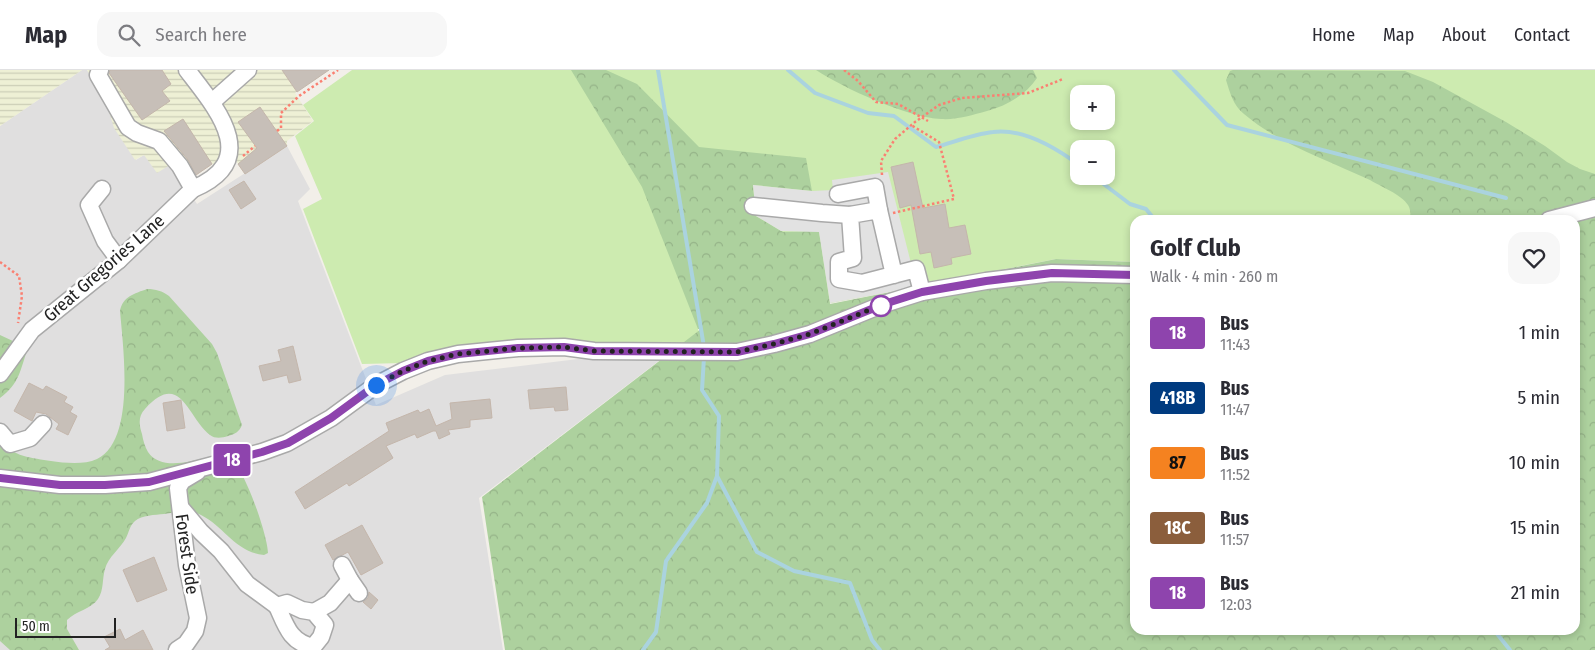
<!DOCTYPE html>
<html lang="en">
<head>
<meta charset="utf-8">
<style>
  :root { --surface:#fff; --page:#f7f7f7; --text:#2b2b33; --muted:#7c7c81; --line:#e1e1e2 }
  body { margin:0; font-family:"Fira Sans Condensed",sans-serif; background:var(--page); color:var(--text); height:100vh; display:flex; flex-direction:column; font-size:19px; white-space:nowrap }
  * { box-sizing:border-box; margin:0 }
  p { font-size:16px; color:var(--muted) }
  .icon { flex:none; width:28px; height:28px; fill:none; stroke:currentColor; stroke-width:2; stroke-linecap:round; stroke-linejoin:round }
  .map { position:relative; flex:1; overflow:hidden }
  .side { position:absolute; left:1130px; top:145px; width:450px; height:420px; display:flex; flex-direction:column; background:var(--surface); border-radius:15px; box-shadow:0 2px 8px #0003 }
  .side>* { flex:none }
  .badge { padding:0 10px; border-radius:4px; font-size:18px; line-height:32px }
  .controls { position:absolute; left:1070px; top:15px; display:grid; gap:10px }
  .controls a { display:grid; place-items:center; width:45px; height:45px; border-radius:10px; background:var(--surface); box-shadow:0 2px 8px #0003; font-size:25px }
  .scale { position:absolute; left:15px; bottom:12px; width:101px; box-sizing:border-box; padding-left:5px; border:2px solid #222; border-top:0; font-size:14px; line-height:18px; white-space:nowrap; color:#222; -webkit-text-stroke:4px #fff; paint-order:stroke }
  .you { position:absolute; width:25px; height:25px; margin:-12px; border:4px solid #fff; border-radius:50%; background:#1a73e8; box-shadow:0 0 0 8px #1a73e833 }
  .map>.badge { position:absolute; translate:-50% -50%; box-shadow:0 0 0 2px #fff }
  .round { display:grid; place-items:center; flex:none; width:52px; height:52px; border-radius:15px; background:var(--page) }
  .overview { display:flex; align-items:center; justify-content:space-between; height:85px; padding:0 20px }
  h1 { font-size:24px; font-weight:700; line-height:38px }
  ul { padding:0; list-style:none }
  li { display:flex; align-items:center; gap:15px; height:65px; padding:0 20px }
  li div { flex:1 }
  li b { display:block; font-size:19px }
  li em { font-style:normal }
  li .badge { min-width:55px; font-weight:700; text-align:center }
  header { display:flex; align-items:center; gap:30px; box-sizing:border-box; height:70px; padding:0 25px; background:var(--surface); border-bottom:1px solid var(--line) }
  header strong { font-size:24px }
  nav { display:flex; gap:28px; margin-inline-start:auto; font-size:18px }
  .search { width:350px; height:45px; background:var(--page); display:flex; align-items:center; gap:12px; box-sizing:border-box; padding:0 18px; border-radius:15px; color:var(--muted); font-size:19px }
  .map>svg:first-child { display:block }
  .residential { fill:#e0dfdf }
  .farmland { fill:url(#farmland-rules) }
  .grass { fill:#cdebb0; fill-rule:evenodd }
  .forest { fill:url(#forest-crowns) }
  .parking { fill:#e2e2e2 }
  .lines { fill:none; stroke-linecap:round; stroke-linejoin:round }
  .stream { stroke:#aad3df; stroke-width:4 }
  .building { fill:#c7bfb8; stroke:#c4b6ab }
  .minor-casing { stroke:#a9a9a9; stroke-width:19 }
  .path { stroke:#fa8072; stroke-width:2.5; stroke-dasharray:2.5 2.5; stroke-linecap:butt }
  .minor { stroke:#fff; stroke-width:16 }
  .line-casing { stroke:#fff; stroke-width:11 }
  .line { stroke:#8e44ad; stroke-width:8 }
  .walk { stroke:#222; stroke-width:5; stroke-dasharray:0 9 }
  .stop-dot { fill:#fff; stroke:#8e44ad; stroke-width:2.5 }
  .labels { text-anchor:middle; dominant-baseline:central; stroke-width:5; stroke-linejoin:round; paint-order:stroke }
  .street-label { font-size:18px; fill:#222; stroke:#fff }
</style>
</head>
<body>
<header>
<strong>Map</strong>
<div class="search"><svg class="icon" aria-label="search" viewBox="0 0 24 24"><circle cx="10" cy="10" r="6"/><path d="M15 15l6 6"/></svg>Search here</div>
<nav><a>Home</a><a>Map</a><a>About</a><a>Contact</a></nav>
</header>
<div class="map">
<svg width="1595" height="580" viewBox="0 0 1595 580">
  <defs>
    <pattern id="farmland-rules" width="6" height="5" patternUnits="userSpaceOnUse" patternTransform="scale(1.25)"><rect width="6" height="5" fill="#eef0d5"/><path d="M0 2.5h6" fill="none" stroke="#ccceb7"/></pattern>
    <pattern id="forest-crowns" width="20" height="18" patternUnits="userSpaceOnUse" patternTransform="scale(1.25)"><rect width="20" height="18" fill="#add19e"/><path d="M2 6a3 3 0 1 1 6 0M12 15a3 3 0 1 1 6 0" fill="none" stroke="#95b388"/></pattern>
  </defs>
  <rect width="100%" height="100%" fill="#f2efe9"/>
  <polygon class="residential" points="82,0 87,0 106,32 136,90 144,85 171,94 197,134 287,76 310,119 298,131 376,335 445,305 677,277 479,428 503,580 0,580 0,56"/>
  <g class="farmland">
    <polygon points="0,0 82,0 0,56"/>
    <polygon points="87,0 329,0 295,23 313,51 287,71 287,76 245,104 236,91 223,105 213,94 194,106 181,88 157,103 144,85 135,90 114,58 106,32"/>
  </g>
  <path class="grass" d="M352,0H1595V580L1575,560V150H1135V192L1056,189L698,259L704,277L618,278L404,293L362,294L303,139L322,129L295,66L314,51L303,35ZM1079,24H1106V51H1079ZM1079,79H1106V106H1079Z"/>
  <g class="forest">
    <path d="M571,0H606L637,14L699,77L806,88L812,121L753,115L756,146L783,162L819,161L830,234L1056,189L1135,192V560H1575V150H1409C1411,145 1411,140 1408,135C1402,125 1380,116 1370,110C1328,90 1279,74 1244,44C1233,35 1230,23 1226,10L1230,1L1233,0L1405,1L1433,12L1506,52L1545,76L1567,92L1580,99L1595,104V580H505L482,427L701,259H698L642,117Z"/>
    <path d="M816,0H1033L1037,8C1026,25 1006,36 987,41C972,45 957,50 941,49C909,48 843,18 816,0Z"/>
    <path d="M147,219C156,219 162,221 169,226L212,274L217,283L242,355C239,362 235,364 228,366C222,368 215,369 210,365C188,349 181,299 145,339C138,346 139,355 142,364C143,370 145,377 148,382C160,400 188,392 205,388C213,386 220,383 228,386C243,393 268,466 268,483L264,485C235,482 225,457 201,445C190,439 176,442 164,444C155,445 142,445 135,451C130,455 129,462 126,468C120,479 108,487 105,499C102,509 104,520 98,529C91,539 76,541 67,550V559L79,580H10L0,571V370C12,387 33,388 51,391C65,393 84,395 97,389C136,370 123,277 120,241C123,226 134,224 147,219Z"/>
    <path d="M0,265L28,278C20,300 20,313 0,328Z"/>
  </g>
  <polygon class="parking" points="888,102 917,217 830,233 819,162 781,161 756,146 753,115 812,121 833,120 832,110"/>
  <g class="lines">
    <g class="stream">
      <polyline points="658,0 704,277"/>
      <path d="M788,0L815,23L868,43L894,46L936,77C954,72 974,64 993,62C1022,58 1056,78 1079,95"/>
      <polyline points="1174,0 1227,55 1506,128"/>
      <polyline points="1093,106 1130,134 1146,139 1155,150"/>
      <polyline points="717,406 757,482 794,501 850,513 872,570 880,580"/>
      <polyline points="1494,560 1510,580"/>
      <polyline points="643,580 656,562 666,491 707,433 717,406 719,346 702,320 704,287"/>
    </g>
  </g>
  <g class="building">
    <polygon points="110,0 162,0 171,14 162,21 170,31 142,50 109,3"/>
    <polygon points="282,0 329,0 297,22"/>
    <polygon points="260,37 287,76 245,104 238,94 257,78 238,52"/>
    <polygon points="183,49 212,94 196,105 188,90 164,61"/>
    <polygon points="913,92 923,138 945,134 949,158 965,155 971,184 951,188 952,194 934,198 931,182 920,184 911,135 900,138 891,97"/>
    <polygon points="244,111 256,129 241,139 229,120"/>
    <polygon points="293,276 301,310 289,313 287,305 263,311 259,296 281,291 278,280"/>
    <polygon points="29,313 43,320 46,316 67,327 64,332 73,337 70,342 77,346 68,365 56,359 59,354 46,344 36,342 32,351 14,341"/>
    <polygon points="566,317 568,340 555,341 554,337 530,339 528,320"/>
    <polygon points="490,329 492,348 470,350 470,357 448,360 450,364 439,369 436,361 433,361 417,368 415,364 386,376 393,388 349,416 347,413 305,439 295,422 389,361 386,353 418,340 420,343 429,339 436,356 452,349 450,333"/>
    <polygon points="181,330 185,358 167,361 163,333"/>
    <polygon points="362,455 383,493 361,505 348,482 333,490 325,475"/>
    <polygon points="154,487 167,520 137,532 123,500"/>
    <polygon points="369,522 378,530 371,539 363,532 368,528"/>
    <polygon points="120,559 125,570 143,560 153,580 105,580 110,577 104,567"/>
  </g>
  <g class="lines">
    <g class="minor-casing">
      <g id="minor">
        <polyline points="100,0 98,5 128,57 137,63 159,71 180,96 193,119"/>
        <polyline points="212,32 248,0"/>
        <polyline points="102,119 89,135 105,171 119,190"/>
        <polyline points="838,124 875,117 879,140"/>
        <polyline points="753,136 822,143 850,145"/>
        <polyline points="1549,150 1595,138"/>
        <polyline points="894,205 879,140 850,145 853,188 839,192 839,209 862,213 916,199 922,222"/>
        <path d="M0,304L32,260L119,190L193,119C262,90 217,39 187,0"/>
        <polyline points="0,362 10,374 30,368 43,354"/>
        <polyline points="0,408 60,415 105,415 149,412 262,382 287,373 331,348 376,315 403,301 428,291 458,284 518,278 564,277 594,281 737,282 774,274 810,264 884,234 922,222 986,211 1052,203 1135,205"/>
        <polyline points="181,438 201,462 221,481 247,514 277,536"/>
        <polyline points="342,495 350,510 359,523"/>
        <path d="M287,533L302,540L314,542L325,555L321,567L313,577C290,572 286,556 277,536Z"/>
        <polyline points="314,542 330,533 350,510"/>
        <polyline points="177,580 186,574 195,561 198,548 187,495 178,418 182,411 197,402"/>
      </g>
    </g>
    <g class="path">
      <polyline points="844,0 858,11 876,32 898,34 928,51"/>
      <polyline points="277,61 281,58 281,43 299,26 338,0"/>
      <polyline points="243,86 255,76"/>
      <polyline points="882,105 881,91 895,69 915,52 939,35 962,28 1028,23 1063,9"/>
      <polyline points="893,143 954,129 939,72 911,55"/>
      <polyline points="0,192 19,206 22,226 18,253"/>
    </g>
    <use href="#minor" class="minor"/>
  </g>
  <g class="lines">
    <g class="line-casing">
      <polyline id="line" points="0,408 60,415 105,415 149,412 262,382 288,373 331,348 376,315 403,301 428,291 458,284 518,278 564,277 594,281 737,282 774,274 810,264 884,234 922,222 986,211 1052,203 1135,205"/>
    </g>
    <use href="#line" class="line"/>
    <polyline class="walk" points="376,315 403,301 428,291 458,284 518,278 564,277 594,281 737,282 774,274 810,264 884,234 881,236"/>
  </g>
  <circle class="stop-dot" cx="881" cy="236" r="10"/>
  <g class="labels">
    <g class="street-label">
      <text transform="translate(104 198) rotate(-41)">Great Gregories Lane</text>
      <text transform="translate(187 484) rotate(82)">Forest Side</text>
    </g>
  </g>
</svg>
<div class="controls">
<a>+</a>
<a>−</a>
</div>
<div class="scale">50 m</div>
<div class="you" style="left:376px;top:315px"></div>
<b class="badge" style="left:232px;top:390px;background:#8e44ad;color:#fff">18</b>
<section class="side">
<div class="overview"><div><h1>Golf Club</h1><p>Walk · 4 min · 260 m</p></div><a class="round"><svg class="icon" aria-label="heart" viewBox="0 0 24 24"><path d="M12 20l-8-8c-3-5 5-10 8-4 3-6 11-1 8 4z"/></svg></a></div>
<ul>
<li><span class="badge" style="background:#8e44ad;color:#fff">18</span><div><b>Bus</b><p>11:43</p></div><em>1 min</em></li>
<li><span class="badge" style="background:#003b80;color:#fff">418B</span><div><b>Bus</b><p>11:47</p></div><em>5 min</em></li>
<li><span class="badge" style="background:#f58220;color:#111">87</span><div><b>Bus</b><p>11:52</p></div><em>10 min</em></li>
<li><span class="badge" style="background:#8b5e3c;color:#fff">18C</span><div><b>Bus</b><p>11:57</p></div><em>15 min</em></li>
<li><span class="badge" style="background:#8e44ad;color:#fff">18</span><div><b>Bus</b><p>12:03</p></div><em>21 min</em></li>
</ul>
</section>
</div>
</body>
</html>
